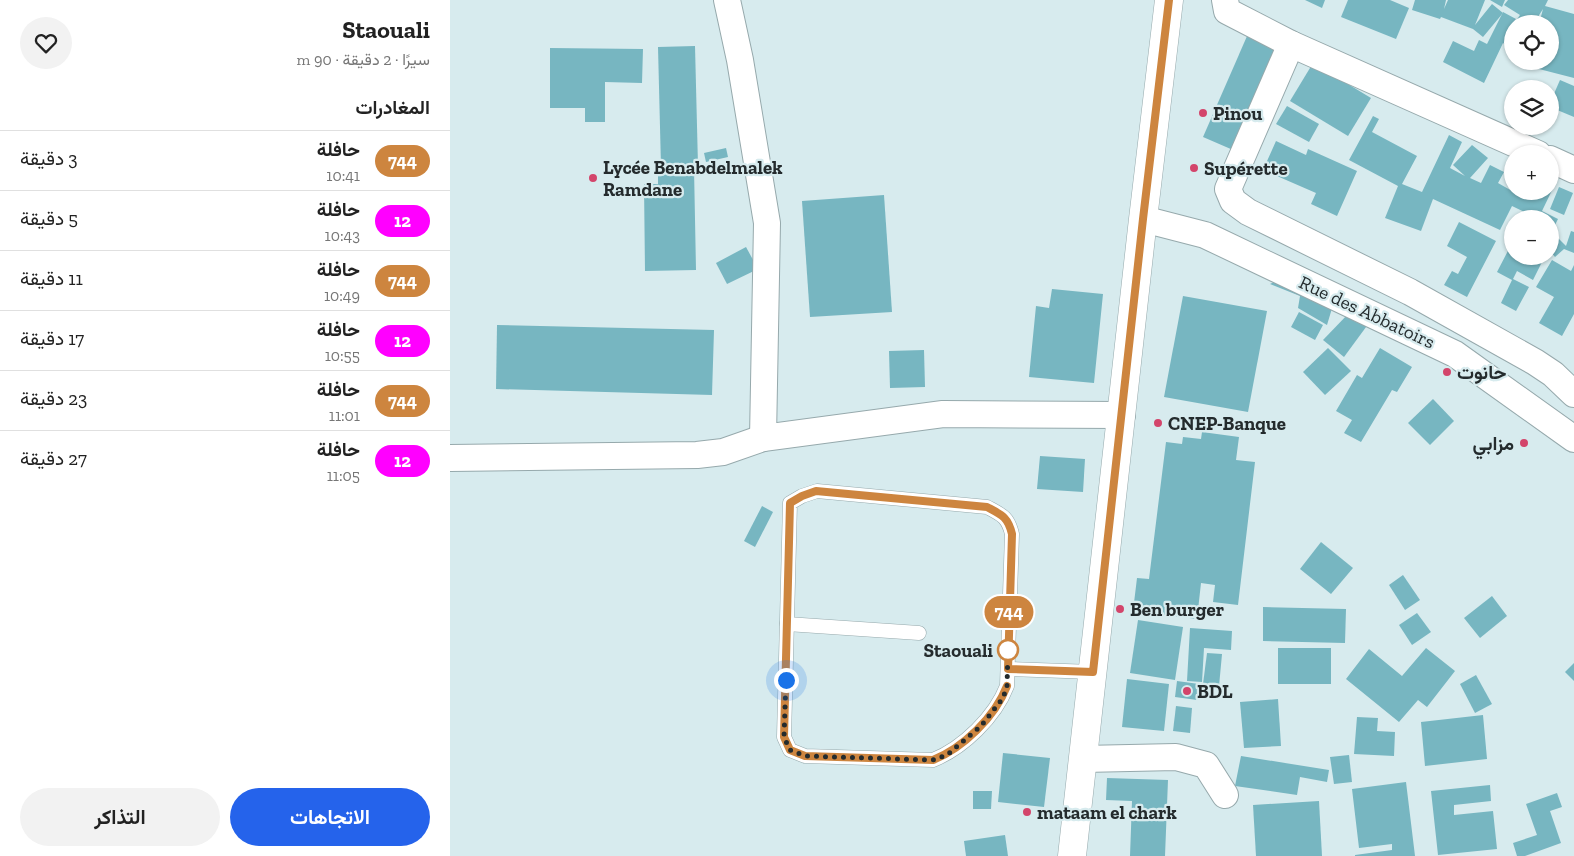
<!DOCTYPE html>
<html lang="ar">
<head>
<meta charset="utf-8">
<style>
  :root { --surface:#fff; --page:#f2f2f2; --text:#222; --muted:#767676; --line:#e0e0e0; --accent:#2563eb }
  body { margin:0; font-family:"Zilla Slab",Vazirmatn,serif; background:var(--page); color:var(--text); direction:rtl; height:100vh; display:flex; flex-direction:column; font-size:19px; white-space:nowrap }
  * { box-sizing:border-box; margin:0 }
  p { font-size:16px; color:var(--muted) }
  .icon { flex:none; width:28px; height:28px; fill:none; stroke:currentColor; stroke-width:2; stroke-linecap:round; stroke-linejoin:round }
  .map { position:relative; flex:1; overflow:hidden; direction:ltr }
  .sheet { display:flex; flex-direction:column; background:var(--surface); width:450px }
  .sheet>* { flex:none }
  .badge { padding:0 10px; border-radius:16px; font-size:18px; line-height:32px }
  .tools { position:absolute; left:1054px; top:15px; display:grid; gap:10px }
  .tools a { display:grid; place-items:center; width:55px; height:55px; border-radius:50%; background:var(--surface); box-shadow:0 1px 4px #0004; font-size:25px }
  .you { position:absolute; width:25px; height:25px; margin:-12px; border:4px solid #fff; border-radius:50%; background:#1a73e8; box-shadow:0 0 0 8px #1a73e833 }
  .map>.badge { position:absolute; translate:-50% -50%; box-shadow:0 0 0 2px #fff }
  h2 { padding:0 20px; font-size:19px; line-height:45px }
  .round { display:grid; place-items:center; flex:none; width:52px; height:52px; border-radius:26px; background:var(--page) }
  .overview { display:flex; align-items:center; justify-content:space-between; height:85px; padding:0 20px }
  h1 { font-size:24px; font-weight:700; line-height:38px }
  .button { display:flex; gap:10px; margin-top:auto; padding:10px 20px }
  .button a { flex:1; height:58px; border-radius:30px; background:var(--accent); color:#fff; font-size:20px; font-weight:700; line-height:58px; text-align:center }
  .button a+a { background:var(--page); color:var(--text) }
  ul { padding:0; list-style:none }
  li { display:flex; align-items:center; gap:15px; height:60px; padding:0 20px; border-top:1px solid var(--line) }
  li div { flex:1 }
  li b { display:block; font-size:19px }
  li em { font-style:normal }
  li .badge { min-width:55px; font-weight:700; text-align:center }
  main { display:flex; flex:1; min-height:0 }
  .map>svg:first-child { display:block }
  .building { fill:#77b6c1 }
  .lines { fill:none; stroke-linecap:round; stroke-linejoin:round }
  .service-casing { stroke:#96a9ac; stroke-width:15 }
  .minor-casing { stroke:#96a9ac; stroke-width:28 }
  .trunk-casing { stroke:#96a9ac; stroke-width:29 }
  .service { stroke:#fff; stroke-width:14 }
  .minor { stroke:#fff; stroke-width:26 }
  .trunk { stroke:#fff; stroke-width:28 }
  .line-casing { stroke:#fff; stroke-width:11 }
  .line { stroke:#cd853f; stroke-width:8 }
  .walk { stroke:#242b2d; stroke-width:5; stroke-dasharray:0 9 }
  .poi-dot { fill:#d3456b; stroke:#d7ebee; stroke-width:2 }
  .stop-dot { fill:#fff; stroke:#cd853f; stroke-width:2.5 }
  .labels { text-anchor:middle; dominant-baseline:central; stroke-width:4.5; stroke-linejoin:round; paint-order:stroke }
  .poi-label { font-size:19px; font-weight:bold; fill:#242b2d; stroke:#d7ebee; text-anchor:start }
  .street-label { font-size:19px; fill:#242b2d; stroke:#d7ebee }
  .stop-label { font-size:19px; font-weight:bold; fill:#242b2d; stroke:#d7ebee; text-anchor:end }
</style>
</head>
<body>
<main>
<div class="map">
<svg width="1124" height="856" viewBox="0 0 1124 856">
  <rect width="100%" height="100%" fill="#d7ebee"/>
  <g class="building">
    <polygon points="855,0 875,0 872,8"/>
    <polygon points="898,0 940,0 959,8 946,39 891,17"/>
    <polygon points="965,0 996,0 994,9 998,0 1035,0 1025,25 1042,4 1053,13 1033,37 1023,29 991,17 990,19 962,10"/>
    <polygon points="1040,0 1055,0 1052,7"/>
    <polygon points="1058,0 1098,0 1095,6 1124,14 1124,78 1089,69 1091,61 1100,61 1100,24 1089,24 1093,9 1084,23 1074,17 1083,24 1064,24 1070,15 1054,5"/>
    <polygon points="1053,12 1066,19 1062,24 1062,49 1053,43 1034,83 993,62 1003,41 1024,51 1029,40 1037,44"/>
    <polygon points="801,27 838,43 790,153 753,137"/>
    <polygon points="245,46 248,166 211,167 208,47"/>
    <polygon points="100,48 193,49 192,83 155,82 155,122 135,122 135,108 100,108"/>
    <polygon points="863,63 921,98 898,136 840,101"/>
    <polygon points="1110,80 1124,86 1124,117 1100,107 1100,103"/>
    <polygon points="837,106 869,124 859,142 826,124"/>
    <polygon points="923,116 929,119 922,132 967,156 952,184 972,192 999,135 1012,142 1000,168 1015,176 1003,165 1022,145 1038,158 1020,178 1031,183 1040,165 1054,172 1048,183 1062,191 1100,191 1100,176 1107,180 1092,211 1108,219 1100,235 1100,219 1088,219 1086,217 1085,219 1073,219 1075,214 1083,216 1062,206 1050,230 983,199 971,231 935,218 948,186 899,160"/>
    <polygon points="826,141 856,155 858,149 907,171 887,216 861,204 866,193 813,170"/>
    <polygon points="276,148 278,157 256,162 254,153"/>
    <polygon points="244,168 246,270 195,271 194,184 208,184 208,169"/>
    <polygon points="1109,187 1123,193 1114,215 1100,209"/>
    <polygon points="434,195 442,312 360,317 352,201"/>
    <polygon points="1009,222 1046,241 1017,297 994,285 1002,271 1008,274 1017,257 997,246"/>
    <polygon points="1121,231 1124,232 1124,253 1114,249 1105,257 1100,251 1100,245 1108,238 1116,246"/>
    <polygon points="1061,245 1062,246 1062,256 1090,256 1094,258 1083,280 1067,271 1063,279 1079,287 1066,311 1051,303 1062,280 1047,272"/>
    <polygon points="296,247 308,269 277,284 266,263"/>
    <polygon points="1102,260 1121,271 1124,265 1124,314 1112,336 1089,323 1104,297 1086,287"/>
    <polygon points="830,279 883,305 877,325 848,308 850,296 820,284"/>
    <polygon points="602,289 653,294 644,383 579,377 586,306 599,308"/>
    <polygon points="733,296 817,311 798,412 714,397"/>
    <polygon points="849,312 873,325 865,340 841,327"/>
    <polygon points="900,312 919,323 894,357 873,340"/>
    <polygon points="47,325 264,330 262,395 46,389"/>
    <polygon points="878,348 901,371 875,395 853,372"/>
    <polygon points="930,348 962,367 947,392 942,390 911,442 894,433 902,420 886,411 907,375 912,378"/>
    <polygon points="474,350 475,387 440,388 439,351"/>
    <polygon points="983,399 1004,421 980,445 958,423"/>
    <polygon points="752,432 789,437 786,460 805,462 788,605 763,602 765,585 751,583 747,619 683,611 687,578 699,579 716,442 732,444 733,437 751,439"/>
    <polygon points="590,456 635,459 633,492 587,489"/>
    <polygon points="312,506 323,512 305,547 294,541"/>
    <polygon points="871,542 903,568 881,594 850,569"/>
    <polygon points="953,575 970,600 955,610 939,585"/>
    <polygon points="1042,596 1057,616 1030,638 1014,618"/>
    <polygon points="813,607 896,609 895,643 813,641"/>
    <polygon points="967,613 981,632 962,645 949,625"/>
    <polygon points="688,620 733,627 725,680 680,673"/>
    <polygon points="740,628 782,631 781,650 754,648 752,682 737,681"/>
    <rect x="828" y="648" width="53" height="36"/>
    <polygon points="976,648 1005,671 977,707 968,700 949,722 896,679 919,649 952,676"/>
    <polygon points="757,653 772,654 769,686 753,684"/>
    <polygon points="1124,663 1124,681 1115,672"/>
    <polygon points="1026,675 1042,704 1025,713 1010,684"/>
    <polygon points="677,679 719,684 714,731 672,727"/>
    <polygon points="727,681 749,684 747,700 725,697"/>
    <polygon points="828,699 831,746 794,748 790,702"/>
    <polygon points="726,706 742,708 740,733 723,731"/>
    <polygon points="1033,715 1037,759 975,766 971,722"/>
    <polygon points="907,717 928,718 927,731 945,732 944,756 904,754"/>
    <polygon points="553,753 600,758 594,807 548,802"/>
    <polygon points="899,755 902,782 884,784 880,757"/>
    <polygon points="791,756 879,770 877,782 850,777 847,795 785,786"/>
    <polygon points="657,778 718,780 715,856 680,856 682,801 656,800"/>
    <polygon points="956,782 965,856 905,856 905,855 942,850 942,844 909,848 902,789"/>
    <polygon points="1040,785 1041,801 1004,805 1004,815 1043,811 1047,849 988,855 981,791"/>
    <polygon points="523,791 542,791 541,809 523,809"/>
    <polygon points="1107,793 1112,807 1100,811 1111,843 1075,856 1067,856 1063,843 1087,835 1076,804"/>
    <polygon points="869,801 872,856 806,856 803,805"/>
    <polygon points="555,835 558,856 516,856 514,841"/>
  </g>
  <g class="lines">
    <g class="service-casing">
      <g id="service">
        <path d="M367,491L537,507C552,515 558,517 562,534L557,686C545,717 513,748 483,760L355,756L340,750L334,737L340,503L352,496Z"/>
        <polyline points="337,624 469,633"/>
        <polyline points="558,669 643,672"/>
      </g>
    </g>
    <g class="minor-casing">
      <g id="minor">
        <polyline points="277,0 290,60 317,223 313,438 493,414 672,415"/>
        <polyline points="775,0 777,11 841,44 1088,154"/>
        <polyline points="841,44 778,189 783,201 798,212 960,292 1085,362 1103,374 1124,394"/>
        <polyline points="1100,159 1124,170"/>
        <polyline points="693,219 755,235 1005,354 1124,439"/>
        <polyline points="0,458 247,455 273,452 313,438"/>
        <polyline points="633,759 726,757 756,765 775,795"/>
      </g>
    </g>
    <g class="trunk-casing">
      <polyline id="trunk" points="622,856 693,219 719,0"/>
    </g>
    <use href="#service" class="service"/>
    <use href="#minor" class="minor"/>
    <use href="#trunk" class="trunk"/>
  </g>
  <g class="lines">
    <g class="line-casing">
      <path id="line" d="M557,686C545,717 513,748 483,760L355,756L340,750L334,737L340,503L352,496L366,491L537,507C552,515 558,517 562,534L558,669L643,672L693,219L719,0"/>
    </g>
    <use href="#line" class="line"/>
    <polyline class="walk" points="336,680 334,737 340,750 355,756 483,760 497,755 531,726 553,698 557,686 558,650"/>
  </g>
  <g class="poi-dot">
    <circle cx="753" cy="113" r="5"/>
    <circle cx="744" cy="168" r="5"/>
    <circle cx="143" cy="178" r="5"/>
    <circle cx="997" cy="372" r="5"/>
    <circle cx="708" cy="423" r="5"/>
    <circle cx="1074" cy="443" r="5"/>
    <circle cx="670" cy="609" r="5"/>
    <circle cx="737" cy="691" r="5"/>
    <circle cx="577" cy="812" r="5"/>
  </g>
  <circle class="stop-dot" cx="558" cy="650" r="10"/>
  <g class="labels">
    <g class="poi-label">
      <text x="763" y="113">Pinou</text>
      <text x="153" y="167">Lycée Benabdelmalek<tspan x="153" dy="22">Ramdane</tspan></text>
      <text x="754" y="168">Supérette</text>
      <text x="1007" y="372">حانوت</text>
      <text x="718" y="423">CNEP-Banque</text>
      <text x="1064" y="443" text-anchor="end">مزابي</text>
      <text x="680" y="609">Ben burger</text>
      <text x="747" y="691">BDL</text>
      <text x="587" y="812">mataam el chark</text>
    </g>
    <g class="street-label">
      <text transform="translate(917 312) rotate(25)">Rue des Abbatoirs</text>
    </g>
    <g class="stop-label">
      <text x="543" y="650">Staouali</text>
    </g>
  </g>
</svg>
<div class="tools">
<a><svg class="icon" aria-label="locate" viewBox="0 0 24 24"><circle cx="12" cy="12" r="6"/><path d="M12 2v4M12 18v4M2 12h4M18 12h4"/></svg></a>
<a><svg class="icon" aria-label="layers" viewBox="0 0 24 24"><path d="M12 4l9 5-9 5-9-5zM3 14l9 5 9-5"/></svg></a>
<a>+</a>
<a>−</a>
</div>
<div class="you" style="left:336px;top:680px"></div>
<b class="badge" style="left:559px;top:612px;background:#cd853f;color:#fff">744</b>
</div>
<section class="sheet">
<div class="overview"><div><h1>Staouali</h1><p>سيرًا · 2 دقيقة · 90 m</p></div><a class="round"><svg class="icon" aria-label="heart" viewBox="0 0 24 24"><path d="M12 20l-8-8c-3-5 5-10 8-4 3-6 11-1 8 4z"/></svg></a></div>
<h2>المغادرات</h2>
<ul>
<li><span class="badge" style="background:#cd853f;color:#fff">744</span><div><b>حافلة</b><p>10:41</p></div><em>3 دقيقة</em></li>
<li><span class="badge" style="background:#f0f;color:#fff">12</span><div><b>حافلة</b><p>10:43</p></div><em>5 دقيقة</em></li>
<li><span class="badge" style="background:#cd853f;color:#fff">744</span><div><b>حافلة</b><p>10:49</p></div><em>11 دقيقة</em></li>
<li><span class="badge" style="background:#f0f;color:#fff">12</span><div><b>حافلة</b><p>10:55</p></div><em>17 دقيقة</em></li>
<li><span class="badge" style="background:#cd853f;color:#fff">744</span><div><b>حافلة</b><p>11:01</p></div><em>23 دقيقة</em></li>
<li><span class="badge" style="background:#f0f;color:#fff">12</span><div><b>حافلة</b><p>11:05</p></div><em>27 دقيقة</em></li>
</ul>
<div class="button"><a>الاتجاهات</a><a>التذاكر</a></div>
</section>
</main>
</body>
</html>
